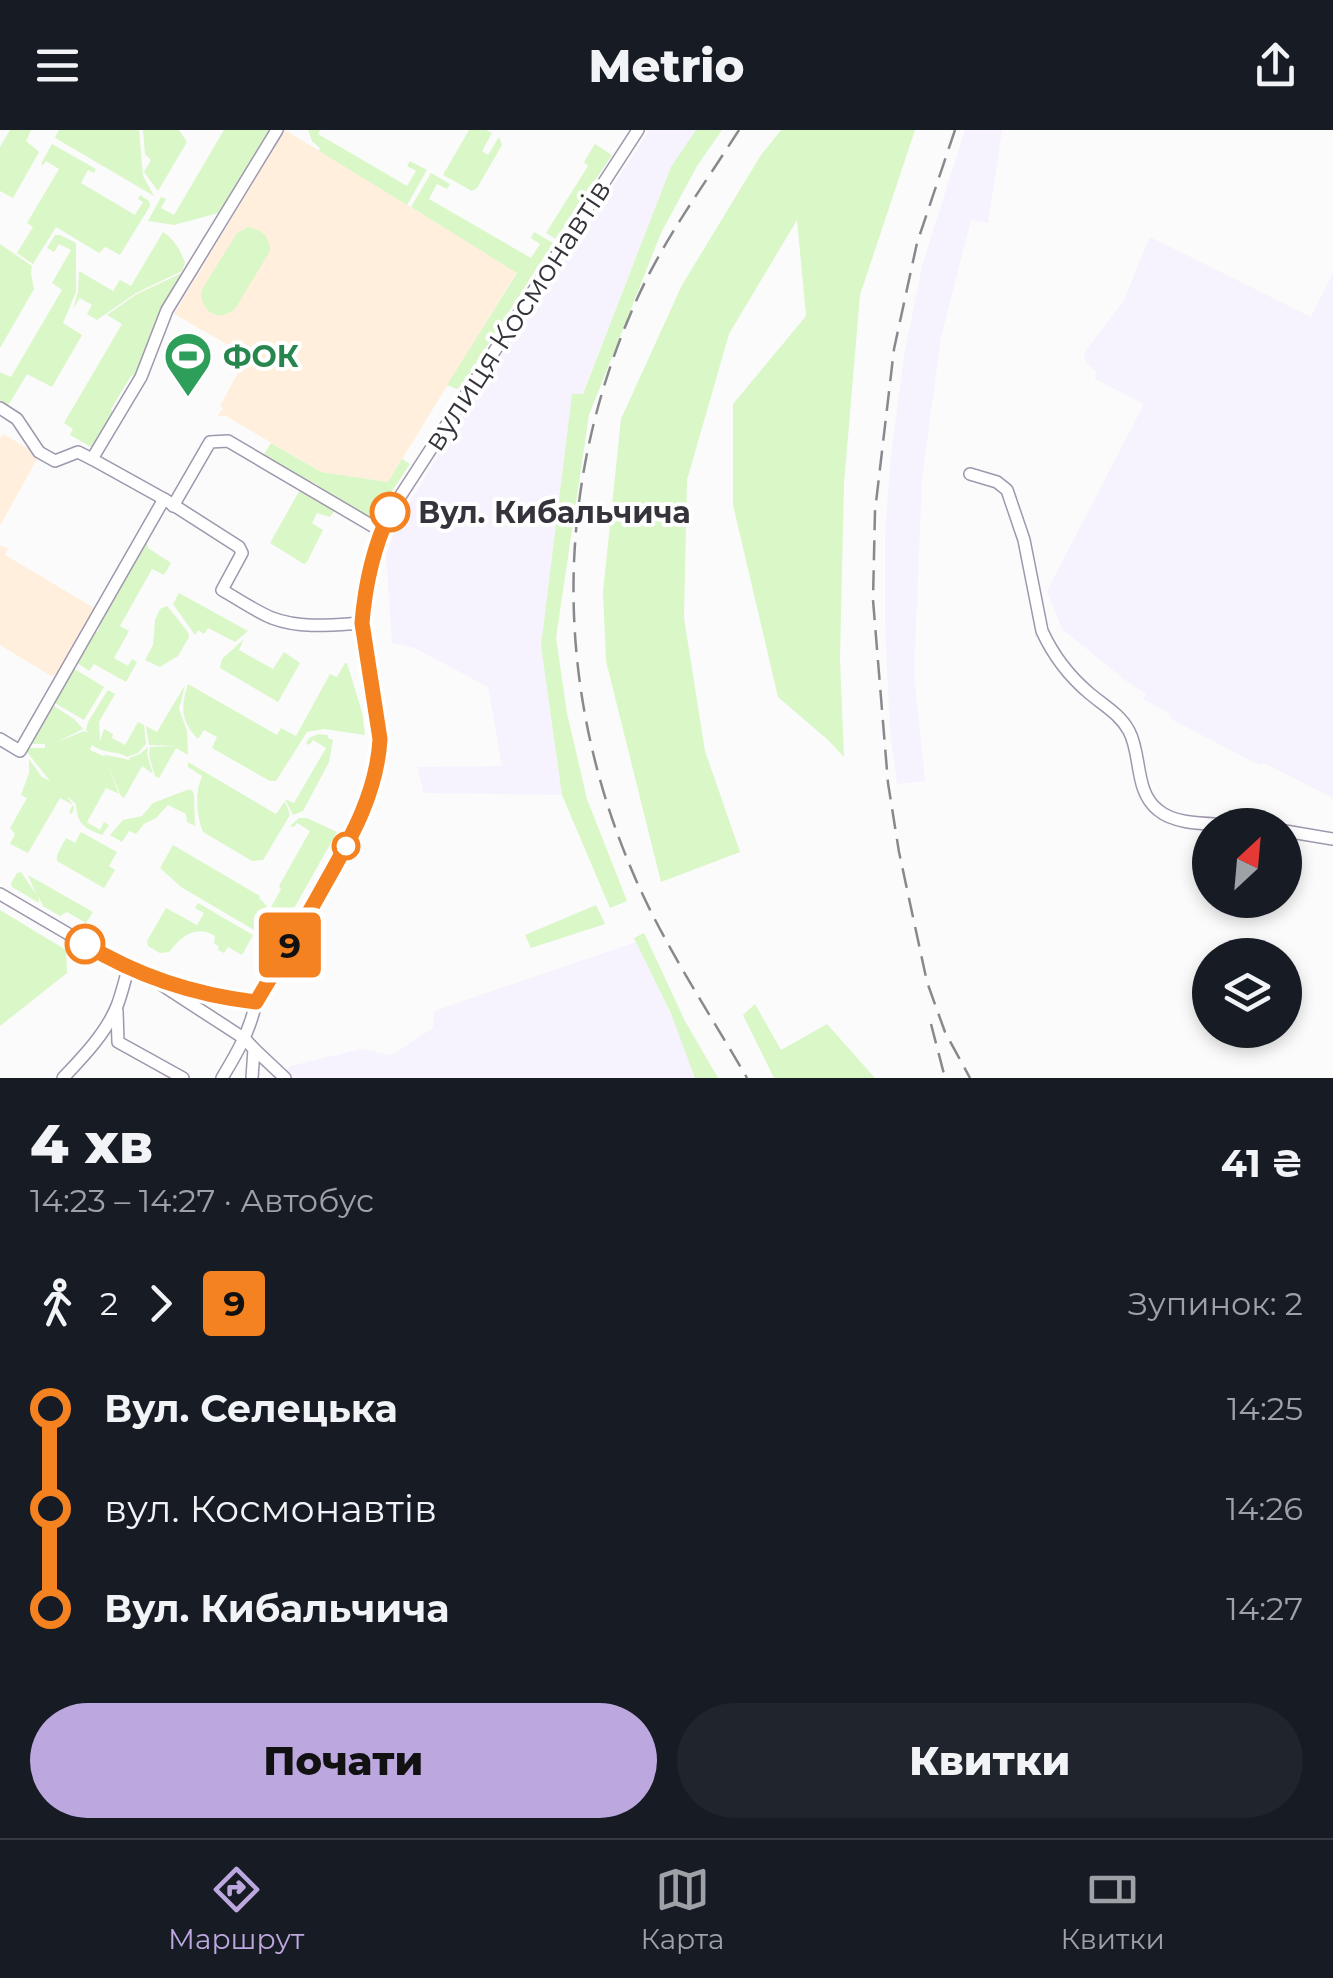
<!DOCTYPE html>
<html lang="uk">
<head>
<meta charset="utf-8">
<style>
  :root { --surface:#171b24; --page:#20242c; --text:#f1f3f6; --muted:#9ea1a6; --line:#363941; --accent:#bca7df }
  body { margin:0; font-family:Montserrat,sans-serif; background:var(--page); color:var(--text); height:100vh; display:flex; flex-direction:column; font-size:38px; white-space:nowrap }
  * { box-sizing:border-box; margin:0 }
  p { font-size:32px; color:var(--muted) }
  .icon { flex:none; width:55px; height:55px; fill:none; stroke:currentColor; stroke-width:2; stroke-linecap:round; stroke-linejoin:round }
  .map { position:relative; height:948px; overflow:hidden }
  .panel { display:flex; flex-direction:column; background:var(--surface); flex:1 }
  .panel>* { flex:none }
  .badge { padding:0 20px; border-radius:8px; font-size:35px; line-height:65px }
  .needle { width:65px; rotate:26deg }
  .controls { position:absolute; left:1192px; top:678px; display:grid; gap:20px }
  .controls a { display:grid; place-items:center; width:110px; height:110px; border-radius:50%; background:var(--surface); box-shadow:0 5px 15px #0003; font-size:50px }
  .map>.badge { position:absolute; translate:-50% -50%; box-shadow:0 0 0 5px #fff }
  .legs { display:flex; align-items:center; gap:15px; height:110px; padding:0 30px; font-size:32px }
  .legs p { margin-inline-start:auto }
  .summary { display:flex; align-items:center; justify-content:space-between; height:170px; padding:0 30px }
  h1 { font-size:55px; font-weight:800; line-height:75px }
  .cta { display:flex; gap:20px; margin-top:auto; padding:20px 30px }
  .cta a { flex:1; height:115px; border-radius:60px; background:var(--accent); color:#111; font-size:40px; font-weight:800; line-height:115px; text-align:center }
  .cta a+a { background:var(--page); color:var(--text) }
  ul { padding:0 30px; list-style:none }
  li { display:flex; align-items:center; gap:35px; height:100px; font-size:38px }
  li i { display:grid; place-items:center; width:15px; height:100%; margin:0 12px; background:currentColor }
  li i::after { content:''; width:25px; height:25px; margin:-12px; border:8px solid; border-radius:50%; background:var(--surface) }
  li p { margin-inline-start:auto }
  li:first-child i { background:linear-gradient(#0000 50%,currentColor 0) }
  li:last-child i { background:linear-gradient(currentColor 50%,#0000 0) }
  header { display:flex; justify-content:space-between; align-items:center; height:130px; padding:0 30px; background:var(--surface); font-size:45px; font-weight:800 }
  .menu { display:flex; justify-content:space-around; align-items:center; height:140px; border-top:2px solid var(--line); background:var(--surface); font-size:28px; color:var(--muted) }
  .menu a { display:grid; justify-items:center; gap:5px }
  .menu .on { color:var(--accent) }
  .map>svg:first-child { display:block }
  .built { fill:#f6f2fe }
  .education { fill:#ffefdc }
  .green { fill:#daf7c8 }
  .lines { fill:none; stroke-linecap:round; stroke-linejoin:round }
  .minor-casing { stroke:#9f97ad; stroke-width:14 }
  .minor { stroke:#fff; stroke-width:11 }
  .rail { stroke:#89888d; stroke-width:2.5; stroke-dasharray:20 10; stroke-linecap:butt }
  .line-1-casing { stroke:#fff; stroke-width:22 }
  .line-1 { stroke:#f58220; stroke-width:15 }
  .stop-1-dot { fill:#fff; stroke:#f58220; stroke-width:5 }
  .labels { text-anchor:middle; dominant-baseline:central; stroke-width:8; stroke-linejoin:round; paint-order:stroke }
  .street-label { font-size:30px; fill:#36333c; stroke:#fff }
  .leisure-label { font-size:30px; font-weight:bold; fill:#27864d; stroke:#fff; text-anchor:start }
  .stop-label { font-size:30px; font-weight:bold; fill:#36333c; stroke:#fff; text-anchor:start }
</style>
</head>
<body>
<header><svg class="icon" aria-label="menu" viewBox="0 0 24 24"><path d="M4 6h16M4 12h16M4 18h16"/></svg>Metrio<svg class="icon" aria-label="share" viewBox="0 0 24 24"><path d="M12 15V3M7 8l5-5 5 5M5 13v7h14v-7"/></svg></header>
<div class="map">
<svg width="1333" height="948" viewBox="0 0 1333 948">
  <rect width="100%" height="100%" fill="#fbfbfb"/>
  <g class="built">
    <polygon points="650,0 696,0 671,37 582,265 572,264 541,516 562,665 423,663 418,637 502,636 488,557 415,518 392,513 386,422 405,380 459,291"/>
    <polygon points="965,0 1002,0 988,93 971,90 941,207 922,348 914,545 925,651 897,654 890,600 885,495 885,405 891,325 905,220 923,133"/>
    <polygon points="1150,107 1311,187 1333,143 1333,668 1264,633 1259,635 1171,589 1170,584 1143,569 1146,564 1125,550 1062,499 1047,461 1144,274 1095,249 1096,241 1086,232 1084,223 1123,172"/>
    <polygon points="636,812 701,948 291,948 286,940 291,936 361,919 392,925 433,898 434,881"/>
  </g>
  <g class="education">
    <polygon points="285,0 517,142 388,352 321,342 226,286 218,286 223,278 220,276 245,230 235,224 235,219 174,184"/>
    <polygon points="3,304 39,325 0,396 0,309"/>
    <polygon points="0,416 8,418 5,425 96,479 56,545 51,546 0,515"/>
  </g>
  <g class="green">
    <polygon points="10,0 31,0 26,11 39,22 13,68 0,61 0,17"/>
    <polygon points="59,0 139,0 143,46 154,66 57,9 55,7"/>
    <polygon points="143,0 179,0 187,12 158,61 144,42 151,30 145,24"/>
    <polygon points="224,0 274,0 222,82 174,95 148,91 161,67 166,69 161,78 174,85"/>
    <polygon points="308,0 320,0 318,4 407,56 416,41 407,36 410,31 427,40 407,75 319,21 320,18 312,11"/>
    <polygon points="469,0 486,0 492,3 482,21 488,25 499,7 502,15 477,58 472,61 443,45"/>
    <polygon points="696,0 722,0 697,36 661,103 589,285 556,508 567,583 587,669 627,771 610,778 562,665 541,516 572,264 583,264 671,37"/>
    <polygon points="781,0 915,0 860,165 844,354 840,529 844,627 828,610 778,567 733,375 733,274 806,186 797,90 729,204 687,350 684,488 705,621 740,722 661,752 606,531 603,462 621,289 682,155 761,25"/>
    <polygon points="52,14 96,39 94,43 88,40 81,53 135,85 143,72 138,69 140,65 149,71 150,76 120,125 105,117 99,123 56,97 33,134 17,123 33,97 27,93 59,39 46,31 43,35 41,34"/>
    <polygon points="595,14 612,25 556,109 546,103 588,36 584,32"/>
    <polygon points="431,43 450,54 447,59 437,54 429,69 531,128 540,114 531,108 534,102 553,113 462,255 457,259 447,255 517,143 411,77"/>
    <path d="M248,97C263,101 269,105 270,121L235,179C218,193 201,182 201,161L237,103Z"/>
    <path d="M163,102C174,109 181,121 185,133L182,141L136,163L97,190L87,184L92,175L80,168L73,179L78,162L79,141L113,161L120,150L131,156Z"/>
    <polygon points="55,105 60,105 76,113 76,162 63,193 82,205 52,257 27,244 6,279 0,275 0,242 11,247 62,160 52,153 71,120 59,114 54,122 47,118"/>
    <polygon points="0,114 32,136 31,143 34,159 0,218"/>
    <polygon points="186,141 139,243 131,246 111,279 113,284 93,318 70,305 73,299 64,293 122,194 107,185 137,164"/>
    <path d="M271,313L321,342L388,352L402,329L410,334L386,370L382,369L375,381L378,387L374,395L316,361L318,355C309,349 303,351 293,347C282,343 271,335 261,329Z"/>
    <polygon points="301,358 336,378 330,387 317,383 312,393 323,400 307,432 304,434 270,413"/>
    <polygon points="146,408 148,418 171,433 164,445 152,439 120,496 129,501 114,528 128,536 132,529 137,532 126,552 94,534 89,541 76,532 84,513 98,501 103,481"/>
    <polygon points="179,463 248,501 235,512 208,498 204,504 198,500 195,505 173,474"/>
    <polygon points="167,476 188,502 189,507 178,526 160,537 145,530 153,515 155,490 160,479"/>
    <polygon points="244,509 239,520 273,539 284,522 300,533 278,572 220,538 222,529"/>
    <path d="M345,533H347L362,582L365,605L324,599L307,602L276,651H270L212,618L217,607L204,600L198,609C180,591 181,576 188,554L277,605L281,598L296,606L330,544L337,547Z"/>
    <polygon points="73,538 104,557 84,590 53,572"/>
    <polygon points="185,555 179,579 187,601 188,625 176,618 159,648 155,646 149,625 150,617 176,616 149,615 146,596 157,602"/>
    <path d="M108,560L115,564L99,592L100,611L104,599L113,604L112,608L125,615L138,592L144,595L146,614L138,623L127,627C117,620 106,625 92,615L90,620L103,626L106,625L130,630L129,628L140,624L148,617L147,624L153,644L142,636L124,668L121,666L107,633L119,664L106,658L87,692L100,700L104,692L109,695L102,705C85,698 77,695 76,674L67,666L74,677L72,684L69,682L73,675L60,668L28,723L10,714L15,704L10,698L27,668L21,665L29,643V629L42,647L50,651L27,622V618H45V614H28L51,574L74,589L83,599L55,613L84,601L88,603L86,600L88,592Z"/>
    <polygon points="318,604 328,605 328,608 333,610 329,632 303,681 293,685 285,669 294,673 326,618 313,610 309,615 306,613 309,608"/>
    <path d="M188,632L276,684L285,671L290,685L263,730L252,731L203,702C196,685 195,662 202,646L188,637Z"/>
    <polygon points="187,660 192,660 194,665 195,696 187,692 186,684 168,675 156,688 144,694 136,704 129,701 122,712 110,705 123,690 142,686 153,673"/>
    <polygon points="299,688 307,688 337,702 275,812 261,804 259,800 281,759 279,756 310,701 297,693 294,697 290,696"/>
    <polygon points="81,702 117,722 109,736 115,740 104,758 57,731 57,725 66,708 75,713"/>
    <polygon points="173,715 260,766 259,768 267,776 254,800 181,757 160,738"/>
    <polygon points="21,742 36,764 28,745 93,782 86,793 67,782 60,786 43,776 39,767 39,773 12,757 11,753 17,743"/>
    <path d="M198,773L253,805L242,825L228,817L224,823L218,820L219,817L214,813L215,806C195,794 181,807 169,822L160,823L148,816L147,811L166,778L197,795L204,783L195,778Z"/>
    <polygon points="596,775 605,794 531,818 525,805"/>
    <polygon points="0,780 66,820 67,843 0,896"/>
    <polygon points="644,803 685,891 718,948 695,948 672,886 634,808"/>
    <polygon points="755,874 781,920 827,894 875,948 774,948 743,885"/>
  </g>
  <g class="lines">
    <g class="minor-casing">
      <g id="minor">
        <path d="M277,0L167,180L141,247L92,329L164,369L239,417L242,423L222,460C238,469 255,481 272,488C301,499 332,495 362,493"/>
        <polyline points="0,278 17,289 39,322 55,331 78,322 92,329"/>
        <path d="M970,344L997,352L1007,360L1024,410L1042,501C1053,525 1069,546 1089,563C1103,575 1120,584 1129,601C1142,625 1134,661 1158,680C1177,696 1211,693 1234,695"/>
        <polyline points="173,376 210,312 228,311 381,401"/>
        <polyline points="0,609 20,621 164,369"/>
        <polyline points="1285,701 1333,709"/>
        <polyline points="0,764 94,819 148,846 245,909 254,919 252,948"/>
        <polyline points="163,851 194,861 256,872"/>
        <polyline points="117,881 118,912 183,948"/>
        <polyline points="251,916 285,948"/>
        <path d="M63,948C83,927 106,903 117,876C122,863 125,849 129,836"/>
        <path d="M222,948C237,923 250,901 256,872C280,832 304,792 326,752C352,707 377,662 380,609L362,493L370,444L381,401L390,382L638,0"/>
      </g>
    </g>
    <use href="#minor" class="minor"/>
    <g class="rail">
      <path d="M739,0C704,55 664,109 637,169C552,357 553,561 636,750C666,818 710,884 747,948"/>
      <polyline points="955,0 917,113 894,219 875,381 873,470 888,653 899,722 927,852 945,902 970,948"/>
      <polyline points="931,894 945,948"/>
    </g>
  </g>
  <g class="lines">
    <g class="line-1-casing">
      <path id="line-1" d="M85,814C137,846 196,865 256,872C280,832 304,792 326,752C352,706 377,662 380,609L362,493C365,456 374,416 390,382"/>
    </g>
    <use href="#line-1" class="line-1"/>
  </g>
  <defs>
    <g id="stadium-pin" transform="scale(2.5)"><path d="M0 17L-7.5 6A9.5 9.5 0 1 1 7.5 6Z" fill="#2e9e5b" stroke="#fff"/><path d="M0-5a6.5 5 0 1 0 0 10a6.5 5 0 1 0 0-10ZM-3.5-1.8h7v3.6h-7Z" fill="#fff"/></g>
  </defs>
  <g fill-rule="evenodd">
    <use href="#stadium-pin" x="188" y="226"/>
  </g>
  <g class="stop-1-dot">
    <circle cx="390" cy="382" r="18"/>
    <circle cx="346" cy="716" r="12"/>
    <circle cx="85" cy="814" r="18"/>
  </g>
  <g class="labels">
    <g class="street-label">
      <text transform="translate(517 185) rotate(-57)">вулиця Космонавтів</text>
    </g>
    <g class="leisure-label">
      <text x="223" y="226">ФОК</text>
    </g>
    <g class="stop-label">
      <text x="418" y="382">Вул. Кибальчича</text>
    </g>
  </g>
</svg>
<div class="controls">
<a><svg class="needle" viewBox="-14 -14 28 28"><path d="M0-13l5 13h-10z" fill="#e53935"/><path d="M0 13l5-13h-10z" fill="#9ea1a6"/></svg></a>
<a><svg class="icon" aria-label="layers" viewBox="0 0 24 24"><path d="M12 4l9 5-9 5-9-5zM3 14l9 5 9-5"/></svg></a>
</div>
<b class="badge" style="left:290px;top:815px;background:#f58220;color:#111">9</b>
</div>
<section class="panel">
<div class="summary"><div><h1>4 хв</h1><p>14:23 – 14:27 · Автобус</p></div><b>41 ₴</b></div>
<div class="legs"><svg class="icon" aria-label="walk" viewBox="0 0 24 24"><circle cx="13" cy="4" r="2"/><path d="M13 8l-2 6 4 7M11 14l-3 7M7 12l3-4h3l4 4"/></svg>2<svg class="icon" aria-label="forward" viewBox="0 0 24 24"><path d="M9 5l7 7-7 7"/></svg><b class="badge" style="background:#f58220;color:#111">9</b><p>Зупинок: 2</p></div>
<ul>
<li><i style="color:#f58220"></i><b>Вул. Селецька</b><p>14:25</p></li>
<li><i style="color:#f58220"></i><span>вул. Космонавтів</span><p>14:26</p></li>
<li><i style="color:#f58220"></i><b>Вул. Кибальчича</b><p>14:27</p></li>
</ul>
<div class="cta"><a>Почати</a><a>Квитки</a></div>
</section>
<nav class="menu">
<a class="on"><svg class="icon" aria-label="directions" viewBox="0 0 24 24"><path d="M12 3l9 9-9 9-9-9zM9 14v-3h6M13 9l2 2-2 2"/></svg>Маршрут</a>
<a><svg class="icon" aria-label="map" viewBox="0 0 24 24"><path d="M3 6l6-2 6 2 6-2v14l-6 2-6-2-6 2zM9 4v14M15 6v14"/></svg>Карта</a>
<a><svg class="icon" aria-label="tickets" viewBox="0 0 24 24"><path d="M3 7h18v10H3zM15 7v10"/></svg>Квитки</a>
</nav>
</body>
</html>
